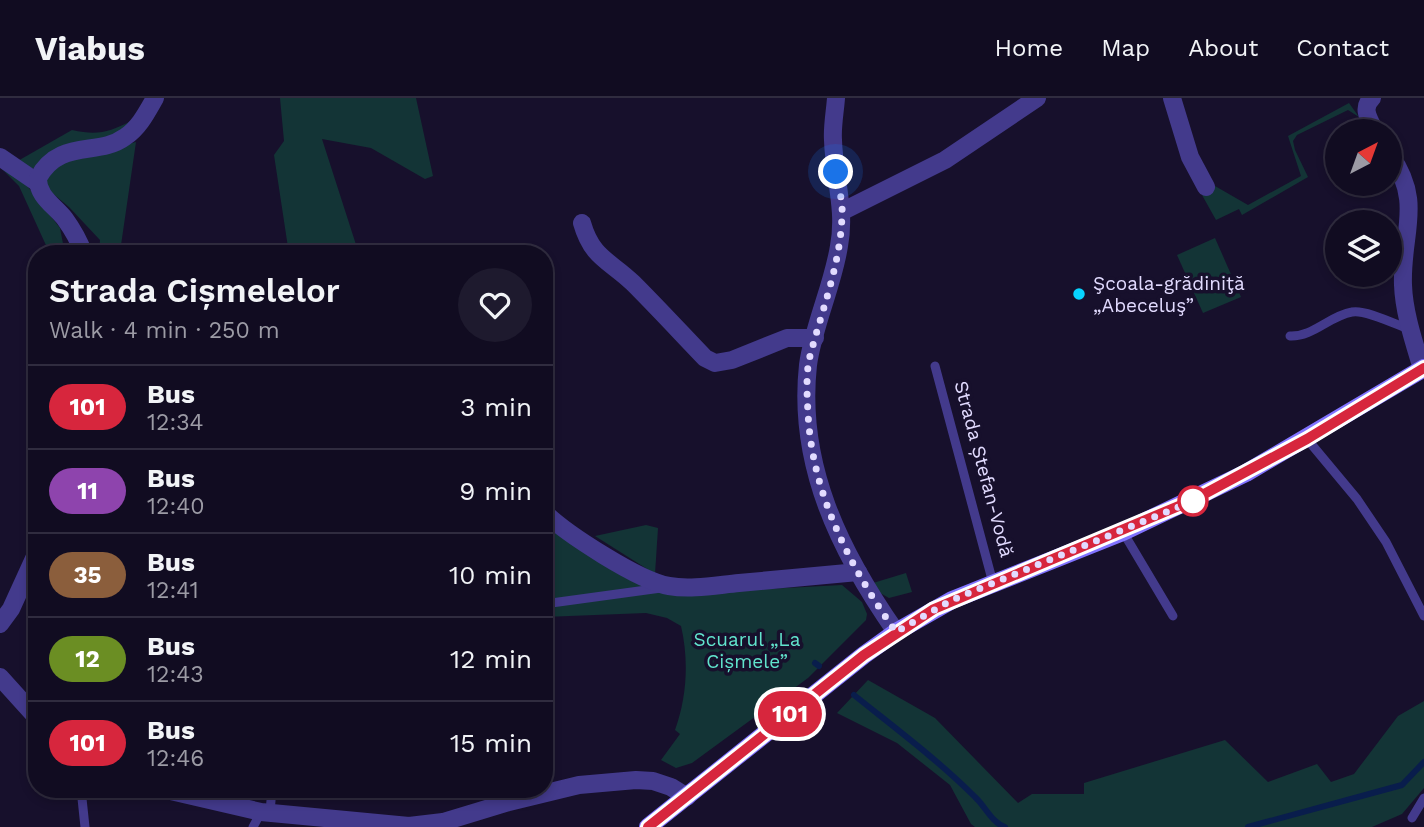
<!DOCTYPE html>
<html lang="en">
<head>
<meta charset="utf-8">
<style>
  :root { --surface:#110c21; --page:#1e1a2e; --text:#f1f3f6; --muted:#9c9ba5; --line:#302c3f }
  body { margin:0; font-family:"Work Sans",sans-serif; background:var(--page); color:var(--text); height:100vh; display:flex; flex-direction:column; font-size:26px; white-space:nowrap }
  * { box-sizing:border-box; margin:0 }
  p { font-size:23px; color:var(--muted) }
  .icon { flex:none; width:38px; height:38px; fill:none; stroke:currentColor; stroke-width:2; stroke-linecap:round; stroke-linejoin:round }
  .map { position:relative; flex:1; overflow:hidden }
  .side { position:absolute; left:28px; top:147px; width:525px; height:553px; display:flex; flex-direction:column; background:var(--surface); border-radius:28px; box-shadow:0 4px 10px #0003,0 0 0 2px var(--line) }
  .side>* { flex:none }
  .badge { padding:0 14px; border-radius:23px; font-size:24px; line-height:46px }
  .needle { width:46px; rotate:41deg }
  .buttons { position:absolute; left:1325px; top:21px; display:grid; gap:14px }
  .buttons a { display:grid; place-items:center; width:77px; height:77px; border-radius:50%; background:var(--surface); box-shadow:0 4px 10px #0003,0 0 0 2px var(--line); font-size:35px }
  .you { position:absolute; width:35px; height:35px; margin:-18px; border:5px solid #fff; border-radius:50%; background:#1a73e8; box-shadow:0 0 0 10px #1a73e833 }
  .map>.badge { position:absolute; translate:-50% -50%; box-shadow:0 0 0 4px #fff }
  .round { display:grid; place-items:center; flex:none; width:74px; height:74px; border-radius:37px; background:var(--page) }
  .summary { display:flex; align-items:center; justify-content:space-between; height:119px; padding:0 21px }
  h1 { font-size:33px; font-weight:600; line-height:52px }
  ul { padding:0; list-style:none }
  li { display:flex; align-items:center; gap:21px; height:84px; padding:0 21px; border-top:2px solid var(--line) }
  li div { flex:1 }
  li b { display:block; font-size:26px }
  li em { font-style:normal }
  li .badge { min-width:77px; font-weight:700; text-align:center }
  header { display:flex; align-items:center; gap:42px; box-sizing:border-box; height:98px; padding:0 35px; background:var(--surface); border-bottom:2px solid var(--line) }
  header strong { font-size:33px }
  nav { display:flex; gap:38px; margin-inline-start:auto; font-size:24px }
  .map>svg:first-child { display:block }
  .green { fill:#133436 }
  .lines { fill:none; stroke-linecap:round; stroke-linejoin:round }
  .stream { stroke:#091d4c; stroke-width:6 }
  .lane { stroke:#433a8c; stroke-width:9 }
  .street { stroke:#433a8c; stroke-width:18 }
  .secondary { stroke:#8072ff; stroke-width:18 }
  .line-casing { stroke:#fff; stroke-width:16 }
  .line { stroke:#d7263d; stroke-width:10 }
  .walk { stroke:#e2dbff; stroke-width:7; stroke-dasharray:0 12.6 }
  .poi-dot { fill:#07d4ff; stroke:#17102c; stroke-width:2.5 }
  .stop-dot { fill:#fff; stroke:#d7263d; stroke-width:3.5 }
  .labels { text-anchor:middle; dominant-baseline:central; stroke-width:7; stroke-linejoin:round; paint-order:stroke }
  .poi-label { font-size:19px; fill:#e2dbff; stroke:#17102c; text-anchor:start }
  .street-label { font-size:19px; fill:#e2dbff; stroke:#17102c }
  .park-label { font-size:19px; fill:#61e4cd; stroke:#17102c }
</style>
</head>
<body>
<header>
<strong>Viabus</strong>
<nav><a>Home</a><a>Map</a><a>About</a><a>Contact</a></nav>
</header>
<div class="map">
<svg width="1424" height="729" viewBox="0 0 1424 729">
  <rect width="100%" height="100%" fill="#17102c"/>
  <g class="green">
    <polygon points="280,0 416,0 433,78 425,81 371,50 322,41 359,156 289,156 274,57 284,43"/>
    <polygon points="1349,5 1359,19 1348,12 1297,37 1293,43 1295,52 1308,79 1242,117 1239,111 1216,122 1202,97 1215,88 1248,107 1301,78 1288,38"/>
    <path d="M131,23L119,37L26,73L16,64L72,32C98,38 109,34 131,23Z"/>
    <polygon points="136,44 120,154 124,156 99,156 100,142 69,109 45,89 46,77 58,65"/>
    <polygon points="0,69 25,85 60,130 65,156 50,156 19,88"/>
    <polygon points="1215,140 1241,199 1203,215 1177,157"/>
    <path d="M544,425L674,496L842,487L862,504L867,516L866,522L808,580L692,665L676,670L661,662L680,636L675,632C687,599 689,562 681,528L667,520L646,515L544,519Z"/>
    <polygon points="646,427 658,430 655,476 595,438"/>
    <polygon points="906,475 912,494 889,500 880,495 873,485"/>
    <polygon points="868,582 935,620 1018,705 1032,696 1084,696 1084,685 1225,642 1268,684 1317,666 1331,684 1354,676 1398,618 1424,603 1424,690 1402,716 1372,729 975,729 971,726 950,687 897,645 837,615"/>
  </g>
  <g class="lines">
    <g class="stream">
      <polyline points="815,565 819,568"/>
      <path d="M854,597C895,630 938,662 975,699C985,708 992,725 1005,729"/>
      <polyline points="1248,729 1402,687 1424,664"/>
    </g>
    <g class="lane">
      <path d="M1290,238C1313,239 1329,218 1352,214C1365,211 1397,227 1411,232"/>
      <polyline points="935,268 993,485"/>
      <polyline points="1307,341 1357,401 1386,444 1424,518"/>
      <polyline points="1123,434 1173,518"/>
      <polyline points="544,506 661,490"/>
      <polyline points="81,691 85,729"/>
      <polyline points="270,714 272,691"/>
      <polyline points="1412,720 1424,700"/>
      <polyline points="253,729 261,714"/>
    </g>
    <g class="street">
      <path d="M836,0C835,14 832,29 833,42C834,79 846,112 839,148C833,187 813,229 808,267C797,367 840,454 896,534"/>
      <polyline points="1172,0 1190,59 1206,89"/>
      <path d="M1372,0C1361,10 1369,21 1375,33"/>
      <path d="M1390,57C1424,104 1401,135 1403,187C1404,215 1414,244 1422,271"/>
      <polyline points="0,59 38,85"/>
      <polyline points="843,113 945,62 1037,0"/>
      <path d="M582,125C592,160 609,162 633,185C658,210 681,235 705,260L715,265L732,262L787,240H815"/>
      <path d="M84,156C79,143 73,132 65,121C55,108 37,98 38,80C60,40 98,59 125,39C139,30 147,14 155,0"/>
      <path d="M544,414C565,435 639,483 669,488C691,492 717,487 739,485C779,481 818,478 858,474"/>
      <polyline points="0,526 11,511 37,454"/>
      <polyline points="0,579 37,620"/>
      <polyline points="162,691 261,714 409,728 443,724 509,704 579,687 636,682 653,683 671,689 687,699"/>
    </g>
    <polyline class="secondary" points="648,729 864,557 896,534 952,502 1123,434 1246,375 1424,270"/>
  </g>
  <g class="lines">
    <g class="line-casing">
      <polyline id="line" points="648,729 864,557 934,511 1193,402 1307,341 1424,270"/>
    </g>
    <use href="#line" class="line"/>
    <path class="walk" d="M836,74C838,88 843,103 842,116C841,166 821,214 809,262C806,278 807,298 808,315C812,396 850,469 896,534L952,502L1193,403"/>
  </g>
  <circle class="poi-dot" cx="1079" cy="196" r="7"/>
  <circle class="stop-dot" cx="1193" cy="403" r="14"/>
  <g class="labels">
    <g class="poi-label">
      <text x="1093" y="185">Şcoala-grădiniţă<tspan x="1093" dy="22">„Abeceluş”</tspan></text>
    </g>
    <g class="street-label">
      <text transform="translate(984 371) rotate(75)">Strada Ștefan-Vodă</text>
    </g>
    <g class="park-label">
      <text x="747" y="541">Scuarul „La<tspan x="747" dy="22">Cișmele”</tspan></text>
    </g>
  </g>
</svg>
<div class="buttons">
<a><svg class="needle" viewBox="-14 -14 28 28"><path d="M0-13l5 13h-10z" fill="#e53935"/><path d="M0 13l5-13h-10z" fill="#9c9ba5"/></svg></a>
<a><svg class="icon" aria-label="layers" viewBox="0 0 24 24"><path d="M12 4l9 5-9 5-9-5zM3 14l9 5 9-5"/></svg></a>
</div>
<div class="you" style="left:836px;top:74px"></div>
<b class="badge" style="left:790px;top:616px;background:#d7263d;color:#fff">101</b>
<section class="side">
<div class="summary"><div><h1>Strada Cișmelelor</h1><p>Walk · 4 min · 250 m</p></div><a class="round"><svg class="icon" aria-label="heart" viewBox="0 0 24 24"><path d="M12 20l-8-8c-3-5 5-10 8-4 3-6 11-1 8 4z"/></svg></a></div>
<ul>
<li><span class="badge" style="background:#d7263d;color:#fff">101</span><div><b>Bus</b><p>12:34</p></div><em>3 min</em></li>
<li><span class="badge" style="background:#8e44ad;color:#fff">11</span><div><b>Bus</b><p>12:40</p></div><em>9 min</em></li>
<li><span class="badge" style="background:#8b5e3c;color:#fff">35</span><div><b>Bus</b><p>12:41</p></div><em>10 min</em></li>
<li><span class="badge" style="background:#6b8e23;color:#fff">12</span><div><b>Bus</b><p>12:43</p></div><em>12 min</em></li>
<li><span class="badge" style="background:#d7263d;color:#fff">101</span><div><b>Bus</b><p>12:46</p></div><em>15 min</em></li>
</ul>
</section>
</div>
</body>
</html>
